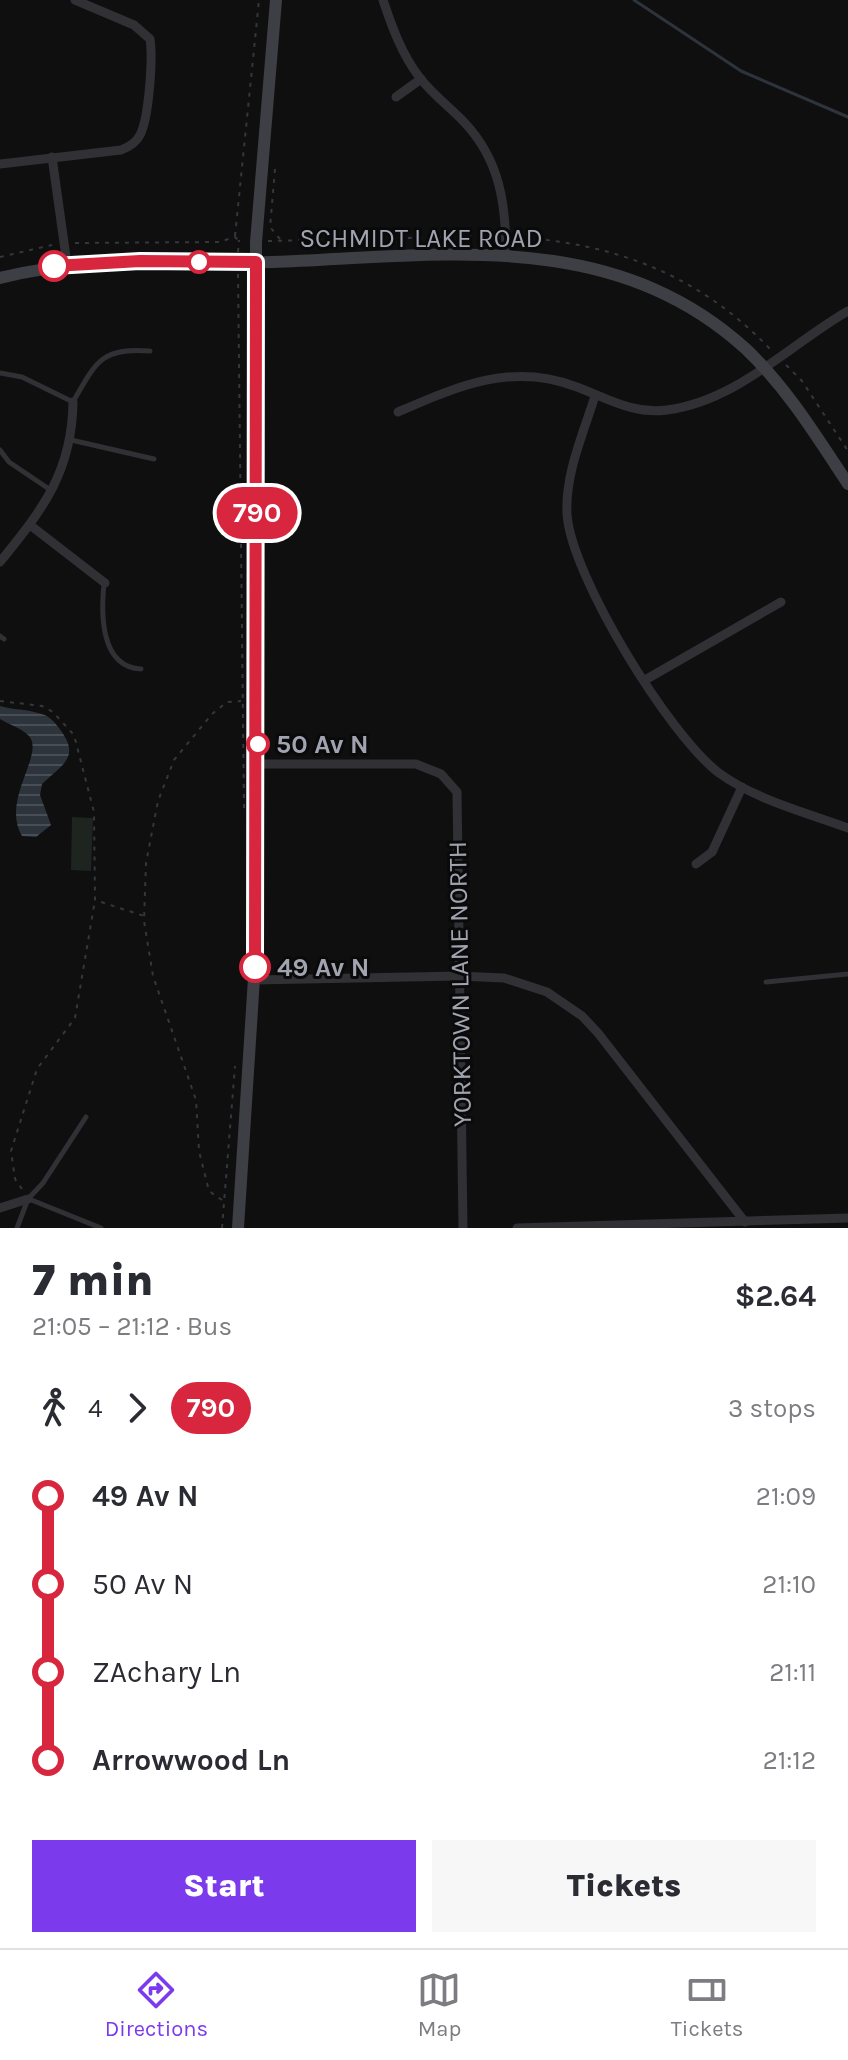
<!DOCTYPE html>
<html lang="en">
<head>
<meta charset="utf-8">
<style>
  :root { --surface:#fff; --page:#f7f7f7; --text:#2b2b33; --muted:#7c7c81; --line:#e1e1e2; --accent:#7c3aed }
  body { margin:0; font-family:Karla,sans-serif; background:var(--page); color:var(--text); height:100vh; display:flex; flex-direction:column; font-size:30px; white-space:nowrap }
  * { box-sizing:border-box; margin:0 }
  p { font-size:26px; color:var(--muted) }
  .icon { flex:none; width:44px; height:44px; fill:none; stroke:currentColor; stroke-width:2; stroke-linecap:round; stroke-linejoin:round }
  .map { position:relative; height:1228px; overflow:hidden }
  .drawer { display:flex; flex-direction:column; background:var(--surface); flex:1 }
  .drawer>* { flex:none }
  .badge { padding:0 16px; border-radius:26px; font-size:28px; line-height:52px }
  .map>.badge { position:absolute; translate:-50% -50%; box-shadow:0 0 0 4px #fff }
  .legs { display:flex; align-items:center; gap:12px; height:88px; padding:0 32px; font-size:26px }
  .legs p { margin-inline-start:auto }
  .head { display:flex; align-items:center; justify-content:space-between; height:136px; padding:0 32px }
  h1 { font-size:44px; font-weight:800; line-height:60px }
  .primary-button { display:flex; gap:16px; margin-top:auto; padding:16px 32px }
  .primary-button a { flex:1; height:92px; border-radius:0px; background:var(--accent); color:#fff; font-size:32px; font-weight:800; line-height:92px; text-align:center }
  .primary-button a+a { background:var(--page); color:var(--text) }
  ul { padding:0 32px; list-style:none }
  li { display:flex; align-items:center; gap:28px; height:88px; font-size:30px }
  li i { display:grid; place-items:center; width:12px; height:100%; margin:0 10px; background:currentColor }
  li i::after { content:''; width:20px; height:20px; margin:-10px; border:6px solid; border-radius:50%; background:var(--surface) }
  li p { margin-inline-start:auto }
  li:first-child i { background:linear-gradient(#0000 50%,currentColor 0) }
  li:last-child i { background:linear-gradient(currentColor 50%,#0000 0) }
  .tabs { display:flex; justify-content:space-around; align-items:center; height:112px; border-top:2px solid var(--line); background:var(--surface); font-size:22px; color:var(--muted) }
  .tabs a { display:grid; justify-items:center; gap:4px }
  .tabs .active { color:var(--accent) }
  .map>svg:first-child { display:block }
  .green { fill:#1e241f }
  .water { fill:url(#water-rules) }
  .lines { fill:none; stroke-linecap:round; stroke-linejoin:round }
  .stream { stroke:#2e343c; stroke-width:3 }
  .path { stroke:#36373c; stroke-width:2; stroke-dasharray:4 6; stroke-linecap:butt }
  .lane { stroke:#303035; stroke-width:5 }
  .street { stroke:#303035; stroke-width:9 }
  .secondary { stroke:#3e3f44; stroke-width:12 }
  .line-1-casing { stroke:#fff; stroke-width:18 }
  .line-1 { stroke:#d7263d; stroke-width:12 }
  .stop-1-dot { fill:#fff; stroke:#d7263d; stroke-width:4 }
  .labels { text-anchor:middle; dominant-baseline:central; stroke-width:6; stroke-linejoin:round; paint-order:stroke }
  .street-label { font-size:26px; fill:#a1a4b0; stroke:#0a0a0b }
  .stop-label { font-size:26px; font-weight:bold; fill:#a1a4b0; stroke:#0a0a0b; text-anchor:start }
</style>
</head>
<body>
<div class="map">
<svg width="848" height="1228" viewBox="0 0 848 1228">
  <defs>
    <pattern id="water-rules" width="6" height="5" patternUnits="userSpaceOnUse" patternTransform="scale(2)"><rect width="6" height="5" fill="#2e343c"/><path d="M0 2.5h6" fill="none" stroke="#494e56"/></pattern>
  </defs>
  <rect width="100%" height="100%" fill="#0f0f10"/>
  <polygon class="green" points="72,817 93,818 91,871 71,870"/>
  <path class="water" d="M0,706C13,710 26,709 38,713C48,715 53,720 59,728C81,757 64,763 42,784L40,795L51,825L36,837L22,836C0,799 47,753 28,735C21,728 8,724 0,719Z"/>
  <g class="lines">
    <polyline class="stream" points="634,0 741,71 848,117"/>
    <g class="path">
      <polyline points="275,169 270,227 280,239"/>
      <polyline points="235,236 259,0"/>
      <path d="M516,237C617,244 699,275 770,349"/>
      <polyline points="268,241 494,236"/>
      <polyline points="75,243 219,242 235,237 238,240"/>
      <polyline points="238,252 239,240"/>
      <polyline points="0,257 52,245"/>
      <polyline points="238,274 244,808"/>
      <polyline points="786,365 802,381 848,451"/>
      <polyline points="0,701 42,706 53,712 74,735 94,812 95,900 144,916"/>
      <polyline points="22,1189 15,1179 11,1151 37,1069 75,1018 95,900"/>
      <polyline points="222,1200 209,1191 199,1151 196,1100 153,976 144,921 146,863 158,801 174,760 212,714 227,702 241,701"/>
      <polyline points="222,1228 235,1066"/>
    </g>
    <g class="lane">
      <path d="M0,373L22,377L73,402C96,362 101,347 150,351"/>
      <polyline points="71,440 154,459"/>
      <polyline points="0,450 9,462 52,491"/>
      <path d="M104,584C101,613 100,667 141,669"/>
      <polyline points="0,636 4,639"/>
      <polyline points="766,982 848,974"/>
      <polyline points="29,1199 101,1228"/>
      <polyline points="17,1228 28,1199 43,1183 86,1117"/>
    </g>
    <g class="street">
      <path d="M383,0C392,27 402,55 420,78C433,95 450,107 464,122C500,160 506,204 506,255"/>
      <polyline points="396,97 421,79"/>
      <polyline points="52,157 67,264"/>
      <path d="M0,164L121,150C129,147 136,143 140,135C149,118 153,58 150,39L134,25L75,0"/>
      <path d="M595,396C583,434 565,474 567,514C571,576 669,735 719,773C756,800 805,812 848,828"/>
      <path d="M398,412C456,387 511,362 574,386C605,397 633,415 667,410C737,401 789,345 848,311"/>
      <polyline points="30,525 105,583"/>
      <path d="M0,562C43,509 72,472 73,402"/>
      <polyline points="645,680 781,602"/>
      <polyline points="258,764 416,764 441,774 457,792 463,1228"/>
      <polyline points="696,864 712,852 742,787"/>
      <polyline points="255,980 459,976 504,978 547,992 582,1016 598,1033 745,1222"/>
      <polyline points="0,1208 28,1199"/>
      <polyline points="517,1228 848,1218"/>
    </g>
    <g class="secondary">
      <path d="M0,278C90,255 179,265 272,262C438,256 611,226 746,349C787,388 817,437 848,484"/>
      <polyline points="238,1228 257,931 256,242 276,0"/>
    </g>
  </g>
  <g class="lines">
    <g class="line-1-casing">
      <polyline id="line-1" points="54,266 140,261 256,262 255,967"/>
    </g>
    <use href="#line-1" class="line-1"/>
  </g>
  <g class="stop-1-dot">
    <circle cx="199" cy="262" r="10"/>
    <circle cx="54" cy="266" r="14"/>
    <circle cx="258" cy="744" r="10"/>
    <circle cx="255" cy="967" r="14"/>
  </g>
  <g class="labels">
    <g class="street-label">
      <text x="421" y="238">SCHMIDT LAKE ROAD</text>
      <text transform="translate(460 984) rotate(-91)">YORKTOWN LANE NORTH</text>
    </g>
    <g class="stop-label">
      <text x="276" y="744">50 Av N</text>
      <text x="277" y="967">49 Av N</text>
    </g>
  </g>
</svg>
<b class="badge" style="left:257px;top:513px;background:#d7263d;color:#fff">790</b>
</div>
<section class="drawer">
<div class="head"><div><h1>7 min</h1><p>21:05 – 21:12 · Bus</p></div><b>$2.64</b></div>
<div class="legs"><svg class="icon" aria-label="walk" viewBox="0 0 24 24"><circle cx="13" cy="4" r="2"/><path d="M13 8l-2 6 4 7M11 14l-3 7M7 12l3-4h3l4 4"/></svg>4<svg class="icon" aria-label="forward" viewBox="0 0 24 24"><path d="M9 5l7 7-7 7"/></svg><b class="badge" style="background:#d7263d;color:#fff">790</b><p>3 stops</p></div>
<ul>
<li><i style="color:#d7263d"></i><b>49 Av N</b><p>21:09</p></li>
<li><i style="color:#d7263d"></i><span>50 Av N</span><p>21:10</p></li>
<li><i style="color:#d7263d"></i><span>ZAchary Ln</span><p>21:11</p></li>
<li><i style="color:#d7263d"></i><b>Arrowwood Ln</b><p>21:12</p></li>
</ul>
<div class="primary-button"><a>Start</a><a>Tickets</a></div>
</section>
<nav class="tabs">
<a class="active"><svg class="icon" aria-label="directions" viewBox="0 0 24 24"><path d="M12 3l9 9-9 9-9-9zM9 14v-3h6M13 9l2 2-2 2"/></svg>Directions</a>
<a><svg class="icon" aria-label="map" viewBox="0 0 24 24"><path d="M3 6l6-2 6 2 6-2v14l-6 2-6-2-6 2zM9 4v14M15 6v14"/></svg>Map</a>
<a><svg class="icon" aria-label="tickets" viewBox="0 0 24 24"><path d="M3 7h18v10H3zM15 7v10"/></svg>Tickets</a>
</nav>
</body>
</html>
